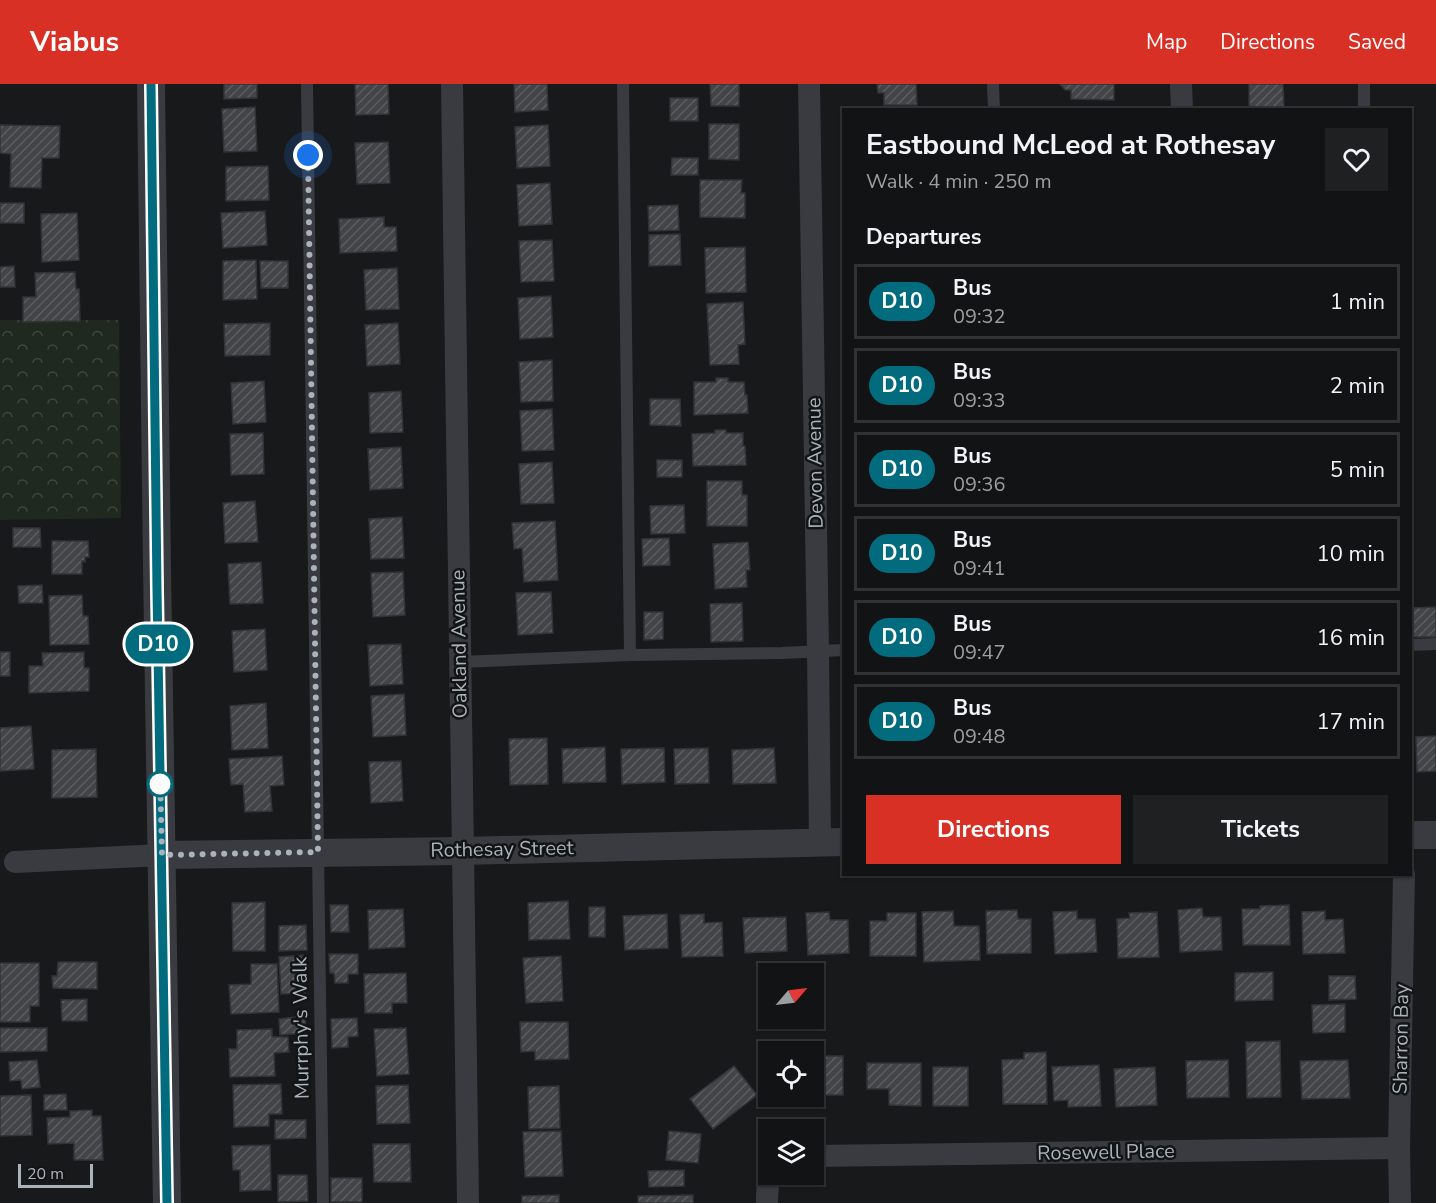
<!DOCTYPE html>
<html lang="en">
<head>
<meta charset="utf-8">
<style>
  :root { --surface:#121314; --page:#1f2022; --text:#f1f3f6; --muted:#9c9ea0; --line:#313234; --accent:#d93025 }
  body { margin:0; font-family:"Nunito Sans",sans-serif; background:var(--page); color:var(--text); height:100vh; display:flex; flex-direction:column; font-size:22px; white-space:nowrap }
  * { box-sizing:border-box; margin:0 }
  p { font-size:20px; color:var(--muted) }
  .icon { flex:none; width:33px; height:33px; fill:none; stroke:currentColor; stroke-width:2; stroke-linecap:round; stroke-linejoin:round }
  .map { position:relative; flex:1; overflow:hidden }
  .side { position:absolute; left:842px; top:24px; width:570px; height:768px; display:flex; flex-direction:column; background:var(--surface); border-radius:0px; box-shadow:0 2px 4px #0004,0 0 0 2px var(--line) }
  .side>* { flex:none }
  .badge { padding:0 12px; border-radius:20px; font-size:21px; line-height:39px }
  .needle { width:39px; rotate:62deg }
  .fabs { position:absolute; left:758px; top:879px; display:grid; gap:12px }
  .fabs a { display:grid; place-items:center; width:66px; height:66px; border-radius:0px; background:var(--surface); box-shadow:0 2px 4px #0004,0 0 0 2px var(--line); font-size:30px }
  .scale { position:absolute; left:18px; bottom:15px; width:75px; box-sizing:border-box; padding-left:6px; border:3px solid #aab3bb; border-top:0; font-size:16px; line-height:21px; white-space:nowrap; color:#aab3bb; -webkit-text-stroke:4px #131416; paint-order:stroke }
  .you { position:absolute; width:30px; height:30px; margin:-15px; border:4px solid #fff; border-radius:50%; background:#1a73e8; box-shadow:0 0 0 9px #1a73e833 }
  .map>.badge { position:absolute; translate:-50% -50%; box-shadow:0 0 0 3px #fff }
  h2 { padding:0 24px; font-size:22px; line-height:54px }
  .round { display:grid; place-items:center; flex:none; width:63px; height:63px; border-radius:0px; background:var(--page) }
  .overview { display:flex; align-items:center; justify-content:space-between; height:102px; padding:0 24px }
  h1 { font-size:28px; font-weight:700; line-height:45px }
  .cta { display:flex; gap:12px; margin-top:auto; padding:12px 24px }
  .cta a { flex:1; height:69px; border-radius:0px; background:var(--accent); color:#fff; font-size:24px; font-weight:700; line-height:69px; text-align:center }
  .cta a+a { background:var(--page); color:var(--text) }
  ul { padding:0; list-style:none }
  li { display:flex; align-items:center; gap:18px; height:75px; margin:0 12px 9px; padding:0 12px; border:3px solid var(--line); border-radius:0px }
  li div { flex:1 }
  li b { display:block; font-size:22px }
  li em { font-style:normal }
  li .badge { min-width:66px; font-weight:700; text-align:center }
  header { display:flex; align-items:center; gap:36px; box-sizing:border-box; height:84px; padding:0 30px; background:var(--accent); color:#fff }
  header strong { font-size:28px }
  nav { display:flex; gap:33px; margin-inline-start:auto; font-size:21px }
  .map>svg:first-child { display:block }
  .forest { fill:url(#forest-crowns) }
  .building { fill:url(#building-hatch); stroke:#323337; stroke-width:1.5 }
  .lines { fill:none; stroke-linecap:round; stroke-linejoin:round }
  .path { stroke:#3f4347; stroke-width:4; stroke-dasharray:3 4.5; stroke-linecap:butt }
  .service { stroke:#393b40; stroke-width:12 }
  .minor { stroke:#393b40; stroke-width:22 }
  .tertiary { stroke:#393b40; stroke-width:28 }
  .line-casing { stroke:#fff; stroke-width:14 }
  .line { stroke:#026c7e; stroke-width:9 }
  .walk { stroke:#aab3bb; stroke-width:6; stroke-dasharray:0 10.8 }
  .stop-dot { fill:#fff; stroke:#026c7e; stroke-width:3 }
  .labels { text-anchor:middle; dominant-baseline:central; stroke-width:5; stroke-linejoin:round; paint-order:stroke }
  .street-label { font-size:20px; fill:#aab3bb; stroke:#131416 }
</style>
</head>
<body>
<header>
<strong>Viabus</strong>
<nav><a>Map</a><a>Directions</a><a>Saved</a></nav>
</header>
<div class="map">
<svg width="1436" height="1119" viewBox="0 0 1436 1119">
  <defs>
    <pattern id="forest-crowns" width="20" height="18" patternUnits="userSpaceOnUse" patternTransform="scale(1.5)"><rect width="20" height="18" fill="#202920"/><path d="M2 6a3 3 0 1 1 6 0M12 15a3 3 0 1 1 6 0" fill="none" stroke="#3e463e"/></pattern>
    <pattern id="building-hatch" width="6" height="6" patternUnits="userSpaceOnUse" patternTransform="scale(1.5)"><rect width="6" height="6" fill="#424448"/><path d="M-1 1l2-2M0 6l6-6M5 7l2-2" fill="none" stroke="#5b5d60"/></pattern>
  </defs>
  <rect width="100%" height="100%" fill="#18191b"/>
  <polygon class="forest" points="0,236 119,236 121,434 0,436"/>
  <g class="building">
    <polygon points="224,0 257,0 257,14 224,15"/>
    <polygon points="355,0 388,0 389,30 356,31"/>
    <polygon points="514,0 547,0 548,26 515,28"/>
    <polygon points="710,0 739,0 739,22 711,22"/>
    <polygon points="877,0 916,0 917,21 884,21 884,9 878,9"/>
    <polygon points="1060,0 1114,0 1114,16 1071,15 1071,6 1065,6"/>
    <polygon points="1249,0 1283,0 1284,23 1249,23"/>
    <rect x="670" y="14" width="28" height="23"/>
    <polygon points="255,23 257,67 224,68 222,25"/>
    <polygon points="709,40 739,40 739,76 709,75"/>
    <polygon points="0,41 60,42 59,74 42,74 41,104 10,103 11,70 0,69"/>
    <polygon points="548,41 550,82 517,84 515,43"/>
    <polygon points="388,58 390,99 357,100 355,59"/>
    <polygon points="672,74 698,74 698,91 671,91"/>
    <polygon points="268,82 269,116 226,117 226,83"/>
    <polygon points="700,96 742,96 741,109 745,109 745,134 700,133"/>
    <polygon points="550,99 552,140 519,142 517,101"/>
    <rect x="0" y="119" width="24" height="20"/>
    <polygon points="678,121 679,146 649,147 648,122"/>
    <polygon points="265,127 267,161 223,164 221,129"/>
    <polygon points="77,129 79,176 42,178 41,130"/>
    <polygon points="384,133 384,143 396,143 397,167 340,169 339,135"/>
    <polygon points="680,150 681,181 649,182 649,151"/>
    <polygon points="552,156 554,197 521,198 519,157"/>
    <polygon points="745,163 746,208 706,209 705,164"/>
    <polygon points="256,176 257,215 223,216 223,177"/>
    <polygon points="260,177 288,177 288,204 261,204"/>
    <polygon points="14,182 15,203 0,203 0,183"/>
    <polygon points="397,184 399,225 366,226 364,186"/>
    <polygon points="75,188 76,205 79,205 80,237 23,238 23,213 36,213 35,189"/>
    <polygon points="551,212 553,253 520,255 518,214"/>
    <polygon points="743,218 745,260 738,261 739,280 710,281 707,220"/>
    <polygon points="270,239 270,271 225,272 224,240"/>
    <polygon points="398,239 400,280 367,282 365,241"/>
    <polygon points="552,276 553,317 521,318 519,278"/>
    <polygon points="716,294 728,294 728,298 744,298 745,311 747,311 748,329 694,331 694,298 716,298"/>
    <polygon points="264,297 266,338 233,340 231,299"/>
    <polygon points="401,307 403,348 370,349 369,309"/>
    <polygon points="650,315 680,315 681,342 650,341"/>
    <polygon points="552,325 554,366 522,367 520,327"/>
    <polygon points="715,346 726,346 726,349 743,349 743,362 745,362 746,381 693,382 692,350 715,349"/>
    <polygon points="263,349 264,390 231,391 230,350"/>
    <polygon points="401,363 403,404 370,406 368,365"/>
    <rect x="657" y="376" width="25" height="17"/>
    <polygon points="552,378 554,419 521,420 519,380"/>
    <polygon points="707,397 742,397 742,411 747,411 747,442 707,442"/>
    <polygon points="255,417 258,458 225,459 223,419"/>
    <polygon points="684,421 685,449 651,450 650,422"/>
    <polygon points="402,433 404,474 371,475 369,435"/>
    <polygon points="555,437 558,496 524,498 522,464 514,465 512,439"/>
    <polygon points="13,444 40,444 41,463 13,463"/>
    <polygon points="669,454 670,481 643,482 642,455"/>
    <polygon points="52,457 88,457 89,473 85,473 85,478 82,477 82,490 52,490"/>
    <polygon points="748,458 750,486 746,486 747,503 715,505 713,460"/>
    <polygon points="261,478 263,519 230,520 228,480"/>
    <polygon points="403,488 405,531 373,533 371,489"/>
    <polygon points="42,501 43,519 19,519 18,502"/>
    <polygon points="551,508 553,549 518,551 516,509"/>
    <polygon points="82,511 83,532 88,532 89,560 50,561 49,512"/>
    <polygon points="742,519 743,557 711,558 710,520"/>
    <polygon points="1436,523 1436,553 1410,553 1410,524"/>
    <polygon points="644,528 663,528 663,555 644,556"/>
    <polygon points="265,545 267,586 234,588 232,547"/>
    <polygon points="401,560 403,600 370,602 368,561"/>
    <rect x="0" y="568" width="10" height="24"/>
    <polygon points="84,568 84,584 89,584 89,607 29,609 29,582 43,582 42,569"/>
    <polygon points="404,610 406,651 373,653 371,612"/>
    <polygon points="266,619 268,664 232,666 230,622"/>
    <polygon points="31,642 34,685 0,687 0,644"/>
    <polygon points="1436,652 1436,687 1417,688 1416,653"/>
    <polygon points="547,654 548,700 510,701 509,655"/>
    <polygon points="605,663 606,698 563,699 562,665"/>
    <polygon points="664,664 665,698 622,700 621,665"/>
    <polygon points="708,664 709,699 675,700 674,665"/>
    <polygon points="774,664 776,699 733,700 732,666"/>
    <polygon points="96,665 97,713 52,714 52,666"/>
    <polygon points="282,672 284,701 270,702 272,727 245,728 243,700 231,701 229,675"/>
    <polygon points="401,677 403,717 371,719 369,678"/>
    <polygon points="568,817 570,855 529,856 528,819"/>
    <polygon points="265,818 265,867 233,867 232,819"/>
    <polygon points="330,821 348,821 349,848 331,848"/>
    <polygon points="1289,821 1290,861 1243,861 1242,825 1260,825 1260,822"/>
    <rect x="589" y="823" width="16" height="30"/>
    <polygon points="1202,824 1203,833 1221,833 1222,866 1180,868 1178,826"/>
    <polygon points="403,825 405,863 369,865 368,826"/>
    <polygon points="1017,826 1018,835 1031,835 1031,869 987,870 986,827"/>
    <polygon points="953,827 954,842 979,842 980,876 924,878 922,828"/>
    <polygon points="1077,827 1077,835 1095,835 1097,868 1055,870 1053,828"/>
    <polygon points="1325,827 1325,836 1343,835 1345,869 1303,870 1302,828"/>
    <polygon points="829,828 830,836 848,836 849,869 808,871 806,829"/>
    <polygon points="1157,828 1159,873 1118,874 1117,835 1130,834 1129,829"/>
    <polygon points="887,829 916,829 916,872 870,872 870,837 887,837"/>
    <polygon points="667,830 668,864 625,866 623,832"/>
    <polygon points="704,830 704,839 722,838 723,872 682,873 680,831"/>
    <polygon points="786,833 787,867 745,869 743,834"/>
    <polygon points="306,841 307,866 279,867 279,842"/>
    <polygon points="329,870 358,870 358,890 348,890 348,899 335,899 334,889 330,889"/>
    <polygon points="303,871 305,909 281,910 279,873"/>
    <polygon points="561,872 563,917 526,919 523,874"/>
    <polygon points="58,878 97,878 97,905 53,904 52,892 57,892"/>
    <polygon points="0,879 39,879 39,922 30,922 30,938 0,938"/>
    <polygon points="251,880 277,880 279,928 231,930 229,901 251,900"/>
    <polygon points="1273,888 1273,916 1235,917 1235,889"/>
    <polygon points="406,889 407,919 392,919 392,929 365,929 364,890"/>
    <polygon points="1329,892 1355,892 1356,915 1329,916"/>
    <polygon points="87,915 87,937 62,937 61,916"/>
    <polygon points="1345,920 1345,948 1313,949 1312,921"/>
    <polygon points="305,932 306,949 280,951 279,935"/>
    <polygon points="357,934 358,952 348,953 348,963 332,964 331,935"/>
    <polygon points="520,938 568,938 569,975 535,976 535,967 521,968"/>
    <polygon points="0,944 47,944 47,967 0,968"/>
    <polygon points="406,944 409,990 377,992 374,945"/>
    <polygon points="272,945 272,953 288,953 289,968 274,969 275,992 230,993 229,965 237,965 237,946"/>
    <polygon points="1280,957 1281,1013 1247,1014 1246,958"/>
    <polygon points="1046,968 1047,1020 1003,1020 1002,976 1024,975 1024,969"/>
    <rect x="813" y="972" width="30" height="39"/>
    <polygon points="37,976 40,1003 22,1005 21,996 10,997 9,978"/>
    <polygon points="1228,976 1229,1013 1187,1014 1186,977"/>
    <polygon points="1348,976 1350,1014 1302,1015 1300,977"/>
    <polygon points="867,979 921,979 921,1022 889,1021 889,1005 867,1005"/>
    <polygon points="1099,981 1101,1022 1068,1023 1068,1016 1054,1017 1052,983"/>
    <polygon points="734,982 757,1011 713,1045 690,1015"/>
    <rect x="933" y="983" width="35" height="39"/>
    <polygon points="1155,983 1157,1021 1116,1023 1114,985"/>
    <polygon points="281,1000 282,1030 269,1030 269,1042 234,1043 233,1001"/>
    <polygon points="408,1001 410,1039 377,1040 376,1002"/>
    <polygon points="559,1002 560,1044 529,1045 528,1003"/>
    <polygon points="66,1010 67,1026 44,1026 44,1011"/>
    <polygon points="31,1011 32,1051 0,1052 0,1012"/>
    <polygon points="92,1026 92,1032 101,1032 103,1076 74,1076 74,1059 48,1060 47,1034 70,1033 70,1027"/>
    <polygon points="275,1036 306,1036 306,1054 275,1055"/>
    <polygon points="561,1047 563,1092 525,1093 523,1048"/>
    <polygon points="669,1047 701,1050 698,1079 666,1076"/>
    <polygon points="373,1060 410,1060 411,1098 374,1098"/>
    <polygon points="270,1061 271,1106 240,1107 240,1086 233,1086 232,1062"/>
    <polygon points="684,1086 684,1102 649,1103 648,1087"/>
    <polygon points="278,1091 307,1091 308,1117 278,1118"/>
    <rect x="331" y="1094" width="31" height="24"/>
    <polygon points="559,1111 559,1119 522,1119 522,1112"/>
    <polygon points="693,1111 693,1119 638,1119 638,1112"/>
  </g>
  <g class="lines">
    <g class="path">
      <polyline points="1221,790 1221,792"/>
      <polyline points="1154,793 1154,790"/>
    </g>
    <g class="service">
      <polyline points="307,0 323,1119"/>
      <polyline points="623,0 630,571"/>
      <polyline points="993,0 994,26"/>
      <polyline points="1364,0 1364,26"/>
      <polyline points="1410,561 1436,560"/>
      <polyline points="460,578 630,571 782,569 843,566"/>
    </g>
    <g class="minor">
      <polyline points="452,0 468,1119"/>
      <polyline points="809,0 818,566 820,758"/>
      <polyline points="1181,0 1182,26"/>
      <polyline points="15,778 162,771"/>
      <polyline points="813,1072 1399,1064"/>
      <path d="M767,1119C767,1110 767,1098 772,1090"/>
      <polyline points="1400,1119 1399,1064 1404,790"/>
    </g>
    <g class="tertiary">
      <polyline points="151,0 157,483 167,1119"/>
      <polyline points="1410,751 1436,751"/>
      <polyline points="162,771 462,767 843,758"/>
    </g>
  </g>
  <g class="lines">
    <g class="line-casing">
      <polyline id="line" points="151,0 157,506 167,1119"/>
    </g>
    <use href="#line" class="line"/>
    <polyline class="walk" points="160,700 160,691 162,771 318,768 308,71"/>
  </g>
  <circle class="stop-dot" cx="160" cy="700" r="12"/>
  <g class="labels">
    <g class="street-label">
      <text transform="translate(815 379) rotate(-91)">Devon Avenue</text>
      <text transform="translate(459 560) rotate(-91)">Oakland Avenue</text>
      <text transform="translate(502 765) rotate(-1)">Rothesay Street</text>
      <text transform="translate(301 944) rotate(-91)">Murrphy's Walk</text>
      <text transform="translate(1401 955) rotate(-89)">Sharron Bay</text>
      <text transform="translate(1106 1068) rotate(-1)">Rosewell Place</text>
    </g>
  </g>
</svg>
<div class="fabs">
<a><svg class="needle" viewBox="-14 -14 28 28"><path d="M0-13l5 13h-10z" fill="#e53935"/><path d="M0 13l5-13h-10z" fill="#9c9ea0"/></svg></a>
<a><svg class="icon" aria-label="locate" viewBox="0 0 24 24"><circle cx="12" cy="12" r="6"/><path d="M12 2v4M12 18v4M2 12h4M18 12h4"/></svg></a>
<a><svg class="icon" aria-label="layers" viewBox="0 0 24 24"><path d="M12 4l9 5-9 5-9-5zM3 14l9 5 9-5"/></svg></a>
</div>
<div class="scale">20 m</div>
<div class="you" style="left:308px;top:71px"></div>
<b class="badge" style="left:158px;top:560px;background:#026c7e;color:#fff">D10</b>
<section class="side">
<div class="overview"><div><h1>Eastbound McLeod at Rothesay</h1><p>Walk · 4 min · 250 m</p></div><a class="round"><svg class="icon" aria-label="heart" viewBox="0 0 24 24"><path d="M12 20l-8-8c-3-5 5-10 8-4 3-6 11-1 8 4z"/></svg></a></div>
<h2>Departures</h2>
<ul>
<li><span class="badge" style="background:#026c7e;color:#fff">D10</span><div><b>Bus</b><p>09:32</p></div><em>1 min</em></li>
<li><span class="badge" style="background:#026c7e;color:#fff">D10</span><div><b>Bus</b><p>09:33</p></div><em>2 min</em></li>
<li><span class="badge" style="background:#026c7e;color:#fff">D10</span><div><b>Bus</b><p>09:36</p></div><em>5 min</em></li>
<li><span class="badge" style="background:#026c7e;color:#fff">D10</span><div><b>Bus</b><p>09:41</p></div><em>10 min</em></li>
<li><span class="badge" style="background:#026c7e;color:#fff">D10</span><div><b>Bus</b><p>09:47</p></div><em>16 min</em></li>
<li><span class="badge" style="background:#026c7e;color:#fff">D10</span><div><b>Bus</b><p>09:48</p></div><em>17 min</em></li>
</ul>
<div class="cta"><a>Directions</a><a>Tickets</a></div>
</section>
</div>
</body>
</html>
